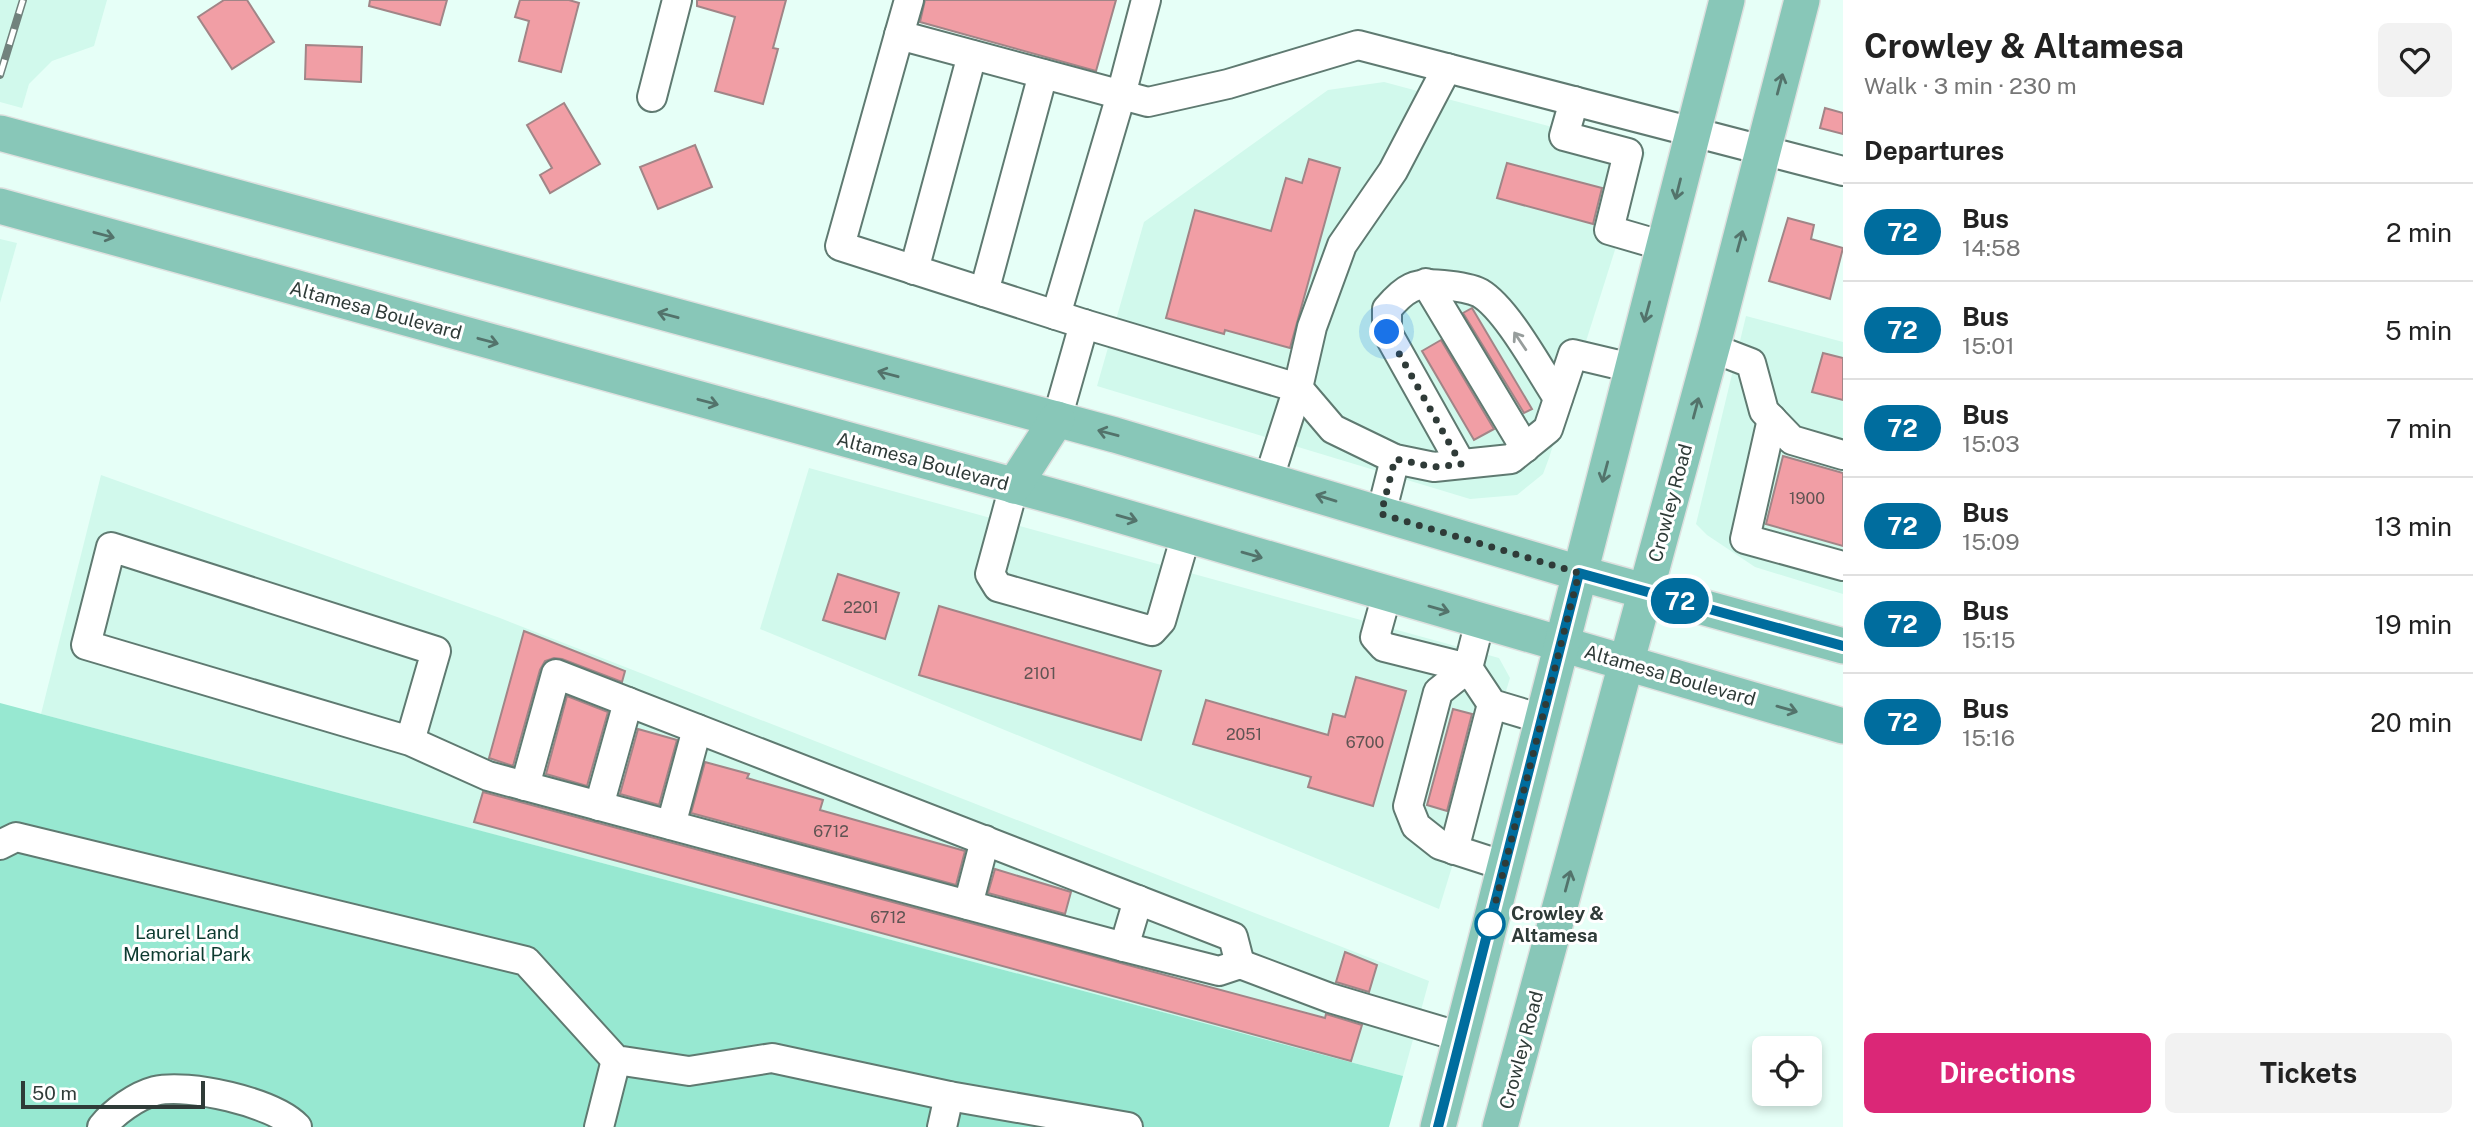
<!DOCTYPE html>
<html lang="en">
<head>
<meta charset="utf-8">
<style>
  :root { --surface:#fff; --page:#f2f2f2; --text:#222; --muted:#767676; --line:#e0e0e0; --accent:#db2777 }
  body { margin:0; font-family:"Public Sans",sans-serif; background:var(--page); color:var(--text); height:100vh; display:flex; flex-direction:column; font-size:26px; white-space:nowrap }
  * { box-sizing:border-box; margin:0 }
  p { font-size:23px; color:var(--muted) }
  .icon { flex:none; width:38px; height:38px; fill:none; stroke:currentColor; stroke-width:2; stroke-linecap:round; stroke-linejoin:round }
  .map { position:relative; flex:1; overflow:hidden }
  .panel { display:flex; flex-direction:column; background:var(--surface); width:630px }
  .panel>* { flex:none }
  .badge { padding:0 14px; border-radius:23px; font-size:24px; line-height:46px }
  .buttons { position:absolute; left:1752px; top:1036px; display:grid; gap:14px }
  .buttons a { display:grid; place-items:center; width:70px; height:70px; border-radius:10px; background:var(--surface); box-shadow:0 4px 10px #0003; font-size:35px }
  .scale { position:absolute; left:21px; bottom:18px; width:184px; box-sizing:border-box; padding-left:7px; border:4px solid #2f3b38; border-top:0; font-size:19px; line-height:24px; white-space:nowrap; color:#2f3b38; -webkit-text-stroke:5px #fff; paint-order:stroke }
  .you { position:absolute; width:35px; height:35px; margin:-18px; border:5px solid #fff; border-radius:50%; background:#1a73e8; box-shadow:0 0 0 10px #1a73e833 }
  .map>.badge { position:absolute; translate:-50% -50%; box-shadow:0 0 0 4px #fff }
  h2 { padding:0 21px; font-size:26px; line-height:63px }
  .round { display:grid; place-items:center; flex:none; width:74px; height:74px; border-radius:10px; background:var(--page) }
  .headline { display:flex; align-items:center; justify-content:space-between; height:119px; padding:0 21px }
  h1 { font-size:33px; font-weight:700; line-height:52px }
  .button { display:flex; gap:14px; margin-top:auto; padding:14px 21px }
  .button a { flex:1; height:80px; border-radius:10px; background:var(--accent); color:#fff; font-size:28px; font-weight:700; line-height:80px; text-align:center }
  .button a+a { background:var(--page); color:var(--text) }
  ul { padding:0; list-style:none }
  li { display:flex; align-items:center; gap:21px; height:98px; padding:0 21px; border-top:2px solid var(--line) }
  li div { flex:1 }
  li b { display:block; font-size:26px }
  li em { font-style:normal }
  li .badge { min-width:77px; font-weight:700; text-align:center }
  main { display:flex; flex:1; min-height:0 }
  .map>svg:first-child { display:block }
  .built { fill:#d1f9ec }
  .green { fill:#97e8d1 }
  .building { fill:#f19ea5; stroke:#a18587; stroke-width:2 }
  .lines { fill:none; stroke-linecap:round; stroke-linejoin:round }
  .minor-casing { stroke:#5f7a71; stroke-width:32 }
  .major-casing { stroke:#dee0df; stroke-width:38 }
  .minor { stroke:#fff; stroke-width:28 }
  .major { stroke:#88c7b8; stroke-width:35 }
  .rail-casing { stroke:#71827d; stroke-width:8 }
  .rail { stroke:#fff; stroke-width:5; stroke-dasharray:16; stroke-linecap:butt }
  .oneway { stroke:#53736b }
  .oneway2 { stroke:#979d9c }
  .line-casing { stroke:#fff; stroke-width:16 }
  .line { stroke:#006d9e; stroke-width:10 }
  .walk { stroke:#2f3b38; stroke-width:7; stroke-dasharray:0 12.6 }
  .stop-dot { fill:#fff; stroke:#006d9e; stroke-width:3.5 }
  .labels { text-anchor:middle; dominant-baseline:central; stroke-width:6; stroke-linejoin:round; paint-order:stroke }
  .number-label { font-size:16px; fill:#605453 }
  .street-label { font-size:19px; fill:#2f3b38; stroke:#fff }
  .stop-label { font-size:19px; font-weight:bold; fill:#2f3b38; stroke:#fff; text-anchor:start }
  .park-label { font-size:19px; fill:#0e3b30; stroke:#fff }
</style>
</head>
<body>
<main>
<div class="map">
<svg width="1843" height="1127" viewBox="0 0 1843 1127">
  <rect width="100%" height="100%" fill="#e6fff7"/>
  <g class="built">
    <polygon points="0,0 107,0 94,46 52,61 29,84 22,108 0,102"/>
    <polygon points="1384,82 1646,152 1549,458 1543,474 1517,495 1470,499 1097,386 1144,222 1328,90"/>
    <polygon points="0,239 17,243 0,303"/>
    <polygon points="1746,316 1843,342 1843,594 1755,567 1707,535 1696,524"/>
    <polygon points="809,468 1499,658 1510,678 1439,909 760,629"/>
    <polygon points="101,475 500,618 1429,981 1403,1076 41,714"/>
  </g>
  <polygon class="green" points="0,703 1403,1076 1389,1127 0,1127"/>
  <g class="building">
    <polygon points="224,0 247,0 274,42 232,69 198,17"/>
    <polygon points="370,0 447,0 440,25 369,6"/>
    <polygon points="520,0 569,0 579,3 561,72 519,61 529,21 515,17"/>
    <polygon points="697,0 786,0 773,48 778,49 763,104 715,91 735,17 697,6"/>
    <polygon points="925,0 1116,0 1096,71 920,22"/>
    <polygon points="306,45 362,47 361,82 305,79"/>
    <polygon points="564,103 600,164 550,193 540,175 552,168 527,125"/>
    <polygon points="1825,108 1843,113 1843,134 1820,128"/>
    <polygon points="695,145 712,187 658,209 640,167"/>
    <polygon points="1309,159 1340,168 1290,348 1225,330 1224,334 1166,318 1195,210 1271,231 1286,178 1302,183"/>
    <polygon points="1507,163 1602,188 1593,224 1497,198"/>
    <polygon points="1788,218 1814,225 1811,239 1843,248 1830,299 1769,281"/>
    <polygon points="1472,308 1532,409 1524,413 1463,313"/>
    <polygon points="1441,340 1494,429 1474,440 1422,351"/>
    <polygon points="1823,353 1843,358 1843,400 1812,392"/>
    <polygon points="1783,456 1843,473 1843,546 1766,524"/>
    <polygon points="838,574 899,593 885,639 823,620"/>
    <polygon points="939,606 1161,671 1141,740 919,675"/>
    <polygon points="524,631 625,671 622,682 562,659 554,658 545,661 540,670 513,766 489,758"/>
    <polygon points="1356,677 1406,691 1373,806 1308,787 1311,777 1193,744 1206,700 1328,735 1333,714 1345,717"/>
    <polygon points="567,696 608,712 587,786 546,774"/>
    <polygon points="1453,709 1472,714 1447,811 1427,805"/>
    <polygon points="638,729 677,740 659,805 620,794"/>
    <polygon points="705,762 749,774 747,778 823,800 820,810 965,851 956,885 691,813"/>
    <polygon points="483,792 1325,1018 1326,1014 1362,1025 1351,1061 474,822"/>
    <polygon points="995,869 1071,892 1065,914 988,893"/>
    <polygon points="1345,952 1377,965 1369,992 1336,982"/>
  </g>
  <g class="lines">
    <g class="minor-casing">
      <g id="minor">
        <polyline points="899,35 909,0"/>
        <polyline points="652,97 677,0"/>
        <polyline points="1574,101 1564,136 1628,153 1609,230 1664,246"/>
        <polyline points="914,270 972,55"/>
        <polyline points="1426,283 1525,448"/>
        <polyline points="984,292 1043,74"/>
        <polyline points="1056,315 1121,95 1146,0"/>
        <polyline points="1712,348 1751,363 1764,411 1792,440 1843,455"/>
        <polyline points="1632,368 1573,354 1548,429 1511,459 1434,467 1395,459 1333,429 1298,388 1084,324 840,246 899,35 1148,102 1228,84 1358,45 1843,171"/>
        <polyline points="1057,419 1084,324"/>
        <polyline points="1772,419 1745,539 1843,566"/>
        <path d="M1461,464L1387,332V309C1405,288 1414,282 1443,285C1454,286 1470,288 1480,293C1507,309 1540,371 1558,398"/>
        <polyline points="1268,481 1298,388 1312,327 1342,245 1393,171 1447,68"/>
        <polyline points="1014,486 990,574 998,587 1152,631 1161,621 1186,535"/>
        <polyline points="1381,514 1395,459"/>
        <polyline points="1387,594 1375,637 1384,647 1468,668 1480,621"/>
        <polyline points="410,741 436,651 111,547 86,645 410,741 488,776 1124,947 1219,971 1240,964 1330,998 1461,1037"/>
        <polyline points="525,786 556,674 1233,937 1240,964"/>
        <polyline points="599,806 628,702"/>
        <polyline points="671,825 697,729"/>
        <polyline points="0,845 16,837 526,961 616,1060 689,1071 772,1058 949,1096 1128,1127"/>
        <polyline points="1454,850 1492,704"/>
        <polyline points="1505,866 1440,845 1416,826 1408,806 1438,692 1468,668 1492,704 1542,719"/>
        <polyline points="968,905 985,840"/>
        <polyline points="1124,947 1138,900"/>
        <path d="M102,1127C114,1112 136,1096 155,1091C188,1083 273,1102 297,1127"/>
        <polyline points="599,1127 616,1060"/>
        <polyline points="942,1127 949,1096"/>
      </g>
    </g>
    <g class="major-casing">
      <g id="major">
        <polyline points="0,133 1115,435 1579,573 1843,646"/>
        <polyline points="0,206 1074,502 1843,726"/>
        <polyline points="1014,486 1057,419"/>
        <polyline points="1438,1127 1727,0"/>
        <polyline points="1500,1127 1716,333 1802,0"/>
      </g>
    </g>
    <use href="#minor" class="minor"/>
    <use href="#major" class="major"/>
    <g class="rail-casing">
      <polyline id="rail" points="0,75 23,0"/>
    </g>
    <use href="#rail" class="rail"/>
  </g>
  <defs><path id="oneway-shaft" d="M-6 0H5M1.5-3L5.5 0L1.5 3" fill="none" stroke-width="1.6" stroke-linecap="round" stroke-linejoin="round" transform="scale(1.75)"/></defs>
  <g class="oneway">
    <use href="#oneway-shaft" transform="translate(1780 84) rotate(-75)"/>
    <use href="#oneway-shaft" transform="translate(1678 189) rotate(104)"/>
    <use href="#oneway-shaft" transform="translate(104 235) rotate(15)"/>
    <use href="#oneway-shaft" transform="translate(1740 241) rotate(-75)"/>
    <use href="#oneway-shaft" transform="translate(1647 312) rotate(105)"/>
    <use href="#oneway-shaft" transform="translate(668 315) rotate(-165)"/>
    <use href="#oneway-shaft" transform="translate(488 341) rotate(15)"/>
    <use href="#oneway-shaft" transform="translate(888 374) rotate(-165)"/>
    <use href="#oneway-shaft" transform="translate(708 402) rotate(15)"/>
    <use href="#oneway-shaft" transform="translate(1696 408) rotate(-75)"/>
    <use href="#oneway-shaft" transform="translate(1108 433) rotate(-165)"/>
    <use href="#oneway-shaft" transform="translate(1605 472) rotate(105)"/>
    <use href="#oneway-shaft" transform="translate(1326 498) rotate(-163)"/>
    <use href="#oneway-shaft" transform="translate(1127 518) rotate(16)"/>
    <use href="#oneway-shaft" transform="translate(1252 555) rotate(16)"/>
    <use href="#oneway-shaft" transform="translate(1439 609) rotate(16)"/>
    <use href="#oneway-shaft" transform="translate(1787 709) rotate(16)"/>
    <use href="#oneway-shaft" transform="translate(1568 881) rotate(-75)"/>
  </g>
  <use class="oneway2" href="#oneway-shaft" transform="translate(1520 341) rotate(-124)"/>
  <g class="lines">
    <g class="line-casing">
      <polyline id="line" points="1438,1127 1579,573 1843,646"/>
    </g>
    <use href="#line" class="line"/>
    <polyline class="walk" points="1387,332 1461,464 1434,467 1395,459 1381,514 1579,573 1490,924"/>
  </g>
  <circle class="stop-dot" cx="1490" cy="924" r="14"/>
  <g class="labels">
    <g class="number-label">
      <text x="1807" y="498">1900</text>
      <text x="861" y="607">2201</text>
      <text x="1040" y="673">2101</text>
      <text x="1244" y="734">2051</text>
      <text x="1365" y="742">6700</text>
      <text x="831" y="831">6712</text>
      <text x="888" y="917">6712</text>
    </g>
    <g class="street-label">
      <text transform="translate(376 310) rotate(15)">Altamesa Boulevard</text>
      <text transform="translate(923 461) rotate(15)">Altamesa Boulevard</text>
      <text transform="translate(1670 503) rotate(-75)">Crowley Road</text>
      <text transform="translate(1670 675) rotate(16)">Altamesa Boulevard</text>
      <text transform="translate(1521 1050) rotate(-75)">Crowley Road</text>
    </g>
    <g class="stop-label">
      <text x="1511" y="913">Crowley &amp;<tspan x="1511" dy="22">Altamesa</tspan></text>
    </g>
    <g class="park-label">
      <text x="187" y="932">Laurel Land<tspan x="187" dy="22">Memorial Park</tspan></text>
    </g>
  </g>
</svg>
<div class="buttons">
<a><svg class="icon" aria-label="locate" viewBox="0 0 24 24"><circle cx="12" cy="12" r="6"/><path d="M12 2v4M12 18v4M2 12h4M18 12h4"/></svg></a>
</div>
<div class="scale">50 m</div>
<div class="you" style="left:1387px;top:332px"></div>
<b class="badge" style="left:1680px;top:601px;background:#006d9e;color:#fff">72</b>
</div>
<section class="panel">
<div class="headline"><div><h1>Crowley &amp; Altamesa</h1><p>Walk · 3 min · 230 m</p></div><a class="round"><svg class="icon" aria-label="heart" viewBox="0 0 24 24"><path d="M12 20l-8-8c-3-5 5-10 8-4 3-6 11-1 8 4z"/></svg></a></div>
<h2>Departures</h2>
<ul>
<li><span class="badge" style="background:#006d9e;color:#fff">72</span><div><b>Bus</b><p>14:58</p></div><em>2 min</em></li>
<li><span class="badge" style="background:#006d9e;color:#fff">72</span><div><b>Bus</b><p>15:01</p></div><em>5 min</em></li>
<li><span class="badge" style="background:#006d9e;color:#fff">72</span><div><b>Bus</b><p>15:03</p></div><em>7 min</em></li>
<li><span class="badge" style="background:#006d9e;color:#fff">72</span><div><b>Bus</b><p>15:09</p></div><em>13 min</em></li>
<li><span class="badge" style="background:#006d9e;color:#fff">72</span><div><b>Bus</b><p>15:15</p></div><em>19 min</em></li>
<li><span class="badge" style="background:#006d9e;color:#fff">72</span><div><b>Bus</b><p>15:16</p></div><em>20 min</em></li>
</ul>
<div class="button"><a>Directions</a><a>Tickets</a></div>
</section>
</main>
</body>
</html>
